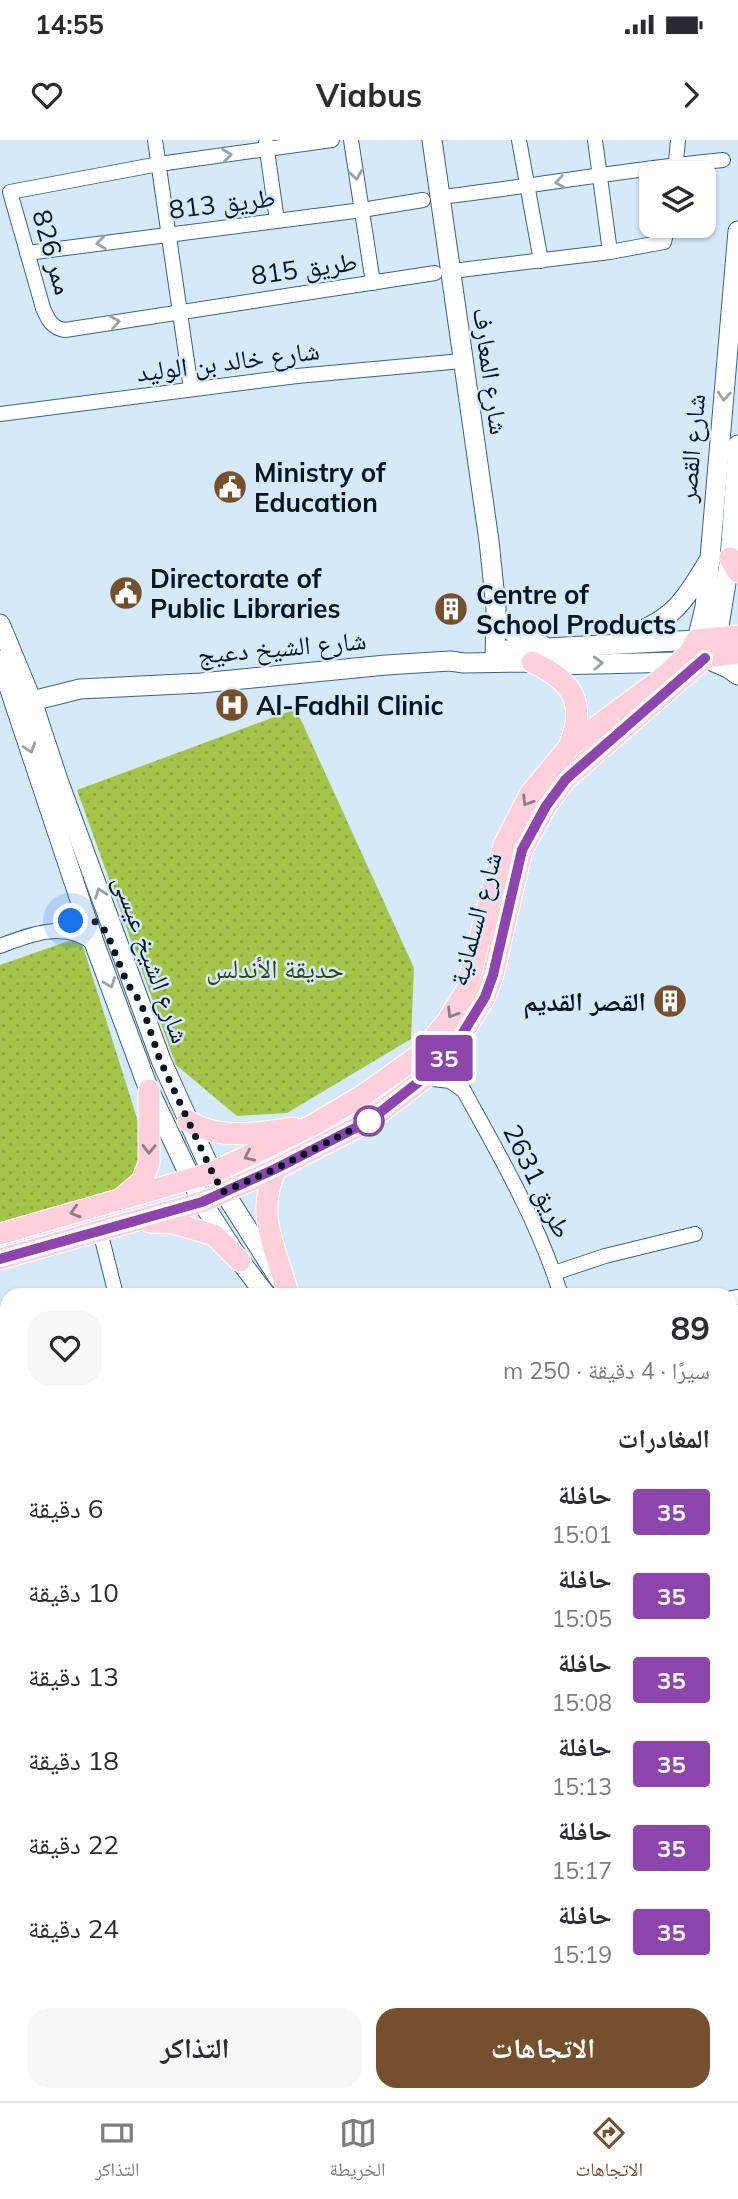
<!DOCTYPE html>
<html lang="ar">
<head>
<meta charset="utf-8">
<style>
  :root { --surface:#fff; --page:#f7f7f7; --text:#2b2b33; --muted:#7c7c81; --line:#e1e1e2; --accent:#76502c }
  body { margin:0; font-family:Mulish,"Noto Naskh Arabic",sans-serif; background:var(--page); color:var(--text); direction:rtl; height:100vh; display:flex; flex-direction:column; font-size:26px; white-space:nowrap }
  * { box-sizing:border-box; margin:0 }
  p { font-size:23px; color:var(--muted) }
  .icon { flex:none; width:38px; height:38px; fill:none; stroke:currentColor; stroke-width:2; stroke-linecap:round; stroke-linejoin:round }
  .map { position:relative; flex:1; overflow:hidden; direction:ltr }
  .side { position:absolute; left:0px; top:1148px; width:738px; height:814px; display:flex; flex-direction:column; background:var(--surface); border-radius:21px 21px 0 0; box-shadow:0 2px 5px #0004; direction:rtl }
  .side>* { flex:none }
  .badge { padding:0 14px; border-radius:5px; font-size:24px; line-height:46px }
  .controls { position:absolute; left:639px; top:21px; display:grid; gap:14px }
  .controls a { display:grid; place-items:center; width:77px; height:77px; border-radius:14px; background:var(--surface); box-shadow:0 2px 5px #0004; font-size:35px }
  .you { position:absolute; width:35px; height:35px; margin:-18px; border:5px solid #fff; border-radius:50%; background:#1a73e8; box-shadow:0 0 0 10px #1a73e833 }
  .map>.badge { position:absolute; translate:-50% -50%; box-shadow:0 0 0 4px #fff }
  h2 { padding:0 28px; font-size:26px; line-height:63px }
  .round { display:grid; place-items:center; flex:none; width:74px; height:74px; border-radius:21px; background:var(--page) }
  .headline { display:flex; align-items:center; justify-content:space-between; height:119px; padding:0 28px }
  h1 { font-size:33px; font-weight:700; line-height:52px }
  .action { display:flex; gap:14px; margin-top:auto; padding:14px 28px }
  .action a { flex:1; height:80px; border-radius:21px; background:var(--accent); color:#fff; font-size:28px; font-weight:700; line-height:80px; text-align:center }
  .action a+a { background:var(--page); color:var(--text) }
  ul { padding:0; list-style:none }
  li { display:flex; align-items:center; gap:21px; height:84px; padding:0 28px }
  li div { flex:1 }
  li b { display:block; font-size:26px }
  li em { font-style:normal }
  li .badge { min-width:77px; font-weight:700; text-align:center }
  .status { display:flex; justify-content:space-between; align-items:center; height:49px; padding:0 35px; background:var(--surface); direction:ltr }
  .status svg { height:19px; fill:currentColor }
  header { display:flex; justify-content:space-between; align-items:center; height:91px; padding:0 28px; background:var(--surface); font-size:32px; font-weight:700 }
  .tabs { display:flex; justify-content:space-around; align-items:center; height:98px; border-top:2px solid var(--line); background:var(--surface); font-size:19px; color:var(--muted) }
  .tabs a { display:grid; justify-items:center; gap:4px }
  .tabs .active { color:var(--accent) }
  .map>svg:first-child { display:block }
  .park { fill:url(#park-dots) }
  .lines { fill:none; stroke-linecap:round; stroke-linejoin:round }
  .street-casing { stroke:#376486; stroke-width:16 }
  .secondary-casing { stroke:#376486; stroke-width:21 }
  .primary-casing { stroke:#fff; stroke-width:23 }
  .street { stroke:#fff; stroke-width:14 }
  .secondary { stroke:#fff; stroke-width:19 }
  .primary { stroke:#fdd0db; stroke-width:21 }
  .oneway { stroke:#9aa1a7 }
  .oneway2 { stroke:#8c7c88 }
  .line-casing { stroke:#fff; stroke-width:16 }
  .line { stroke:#8e44ad; stroke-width:10 }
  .walk { stroke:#031522; stroke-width:7; stroke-dasharray:0 12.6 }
  .stop-dot { fill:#fff; stroke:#8e44ad; stroke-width:3.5 }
  .labels { text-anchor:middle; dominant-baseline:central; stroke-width:5; stroke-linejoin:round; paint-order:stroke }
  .street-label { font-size:26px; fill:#031522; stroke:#d6e9f9 }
  .poi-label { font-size:26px; font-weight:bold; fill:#031522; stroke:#d6e9f9; text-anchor:start }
  .park-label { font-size:26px; fill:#35420f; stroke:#d6e9f9 }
</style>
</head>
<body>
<div class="status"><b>14:55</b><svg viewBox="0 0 49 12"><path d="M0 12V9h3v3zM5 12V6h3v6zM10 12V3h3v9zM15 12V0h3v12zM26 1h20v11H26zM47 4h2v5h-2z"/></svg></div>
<header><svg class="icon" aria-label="forward" viewBox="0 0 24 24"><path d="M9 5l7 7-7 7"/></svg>Viabus<svg class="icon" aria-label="heart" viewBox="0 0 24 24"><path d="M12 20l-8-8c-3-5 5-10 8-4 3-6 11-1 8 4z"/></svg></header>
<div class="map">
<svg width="738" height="1961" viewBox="0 0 738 1961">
  <defs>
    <pattern id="park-dots" width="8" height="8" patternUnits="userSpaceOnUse" patternTransform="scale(1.75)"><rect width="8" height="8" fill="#a4c44a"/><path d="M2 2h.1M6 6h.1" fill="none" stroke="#8ca840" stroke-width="1.8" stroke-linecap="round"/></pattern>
  </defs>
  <rect width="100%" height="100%" fill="#d6e9f9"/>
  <g class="park">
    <polygon points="296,569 414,828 411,899 287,973 237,976 176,925 77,650"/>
    <polygon points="80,797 141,991 141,1015 136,1035 110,1054 0,1086 0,825"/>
  </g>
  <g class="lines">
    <g class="street-casing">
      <g id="street">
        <polyline points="155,0 191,249"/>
        <path d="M332,0L159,24L10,52L43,168C48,180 52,188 65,190L435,133"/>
        <polyline points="351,0 373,143"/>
        <polyline points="519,0 541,121"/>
        <polyline points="595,0 610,112"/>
        <polyline points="266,3 277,81"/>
        <polyline points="675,32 678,0"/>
        <path d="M441,57C535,46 629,29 723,20"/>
        <polyline points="27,113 362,70 423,60"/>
        <polyline points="452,131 610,112 664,102 668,86"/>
        <polyline points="0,274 297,236 462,221"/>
        <path d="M0,806C31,794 67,780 95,805"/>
        <path d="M453,909L456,931L464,951C501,1018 538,1082 561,1155"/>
        <polyline points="425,938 450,941 464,951"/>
        <polyline points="100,1091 116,1155"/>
        <polyline points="554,1133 605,1116 695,1094"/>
        <polyline points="732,1158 738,1157"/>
        <polyline points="0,1205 7,1203"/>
        <polyline points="732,1237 738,1235"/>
        <polyline points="732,1268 738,1283"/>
        <polyline points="732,1339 738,1336"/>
        <polyline points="0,1384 7,1382"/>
        <polyline points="732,1453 738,1471"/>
        <polyline points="0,1483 7,1481"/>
        <polyline points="732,1570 738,1581"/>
        <polyline points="0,1894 7,1911"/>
        <polyline points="20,1955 22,1961"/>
        <polyline points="164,1955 165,1961"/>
        <polyline points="260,1955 261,1961"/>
        <polyline points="371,1955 374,1961"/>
        <polyline points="464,1955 467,1961"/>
        <polyline points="404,1961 417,1955"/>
        <polyline points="559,1961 571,1955"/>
        <polyline points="672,1961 683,1955"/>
      </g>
    </g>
    <g class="secondary-casing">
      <g id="secondary">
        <polyline points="432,0 489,401 496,468 495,521"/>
        <polyline points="0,484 32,561 59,643 161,920 212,1033 280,1140"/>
        <polyline points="502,484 519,497 542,505"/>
        <polyline points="717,498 730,418 738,305"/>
        <path d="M621,500C672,478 679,470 708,422"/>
        <polyline points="697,500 705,467 710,418 738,91"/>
        <polyline points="506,510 697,500"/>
        <polyline points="703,514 705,518 728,528 738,535"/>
        <polyline points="0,520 95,805 149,950 202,1062 240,1121 266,1155"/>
        <polyline points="21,567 23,564 32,561 80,549 201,543 386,525 450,521 464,523 532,522 556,525 679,522"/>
        <polyline points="732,1562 738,1558"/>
        <polyline points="732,1797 738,1808"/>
        <polyline points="732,1838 738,1850"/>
      </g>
    </g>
    <g class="primary-casing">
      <g id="primary">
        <polyline points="730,418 738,432"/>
        <polyline points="695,519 738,513"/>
        <path d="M532,522C573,541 587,563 569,607"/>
        <path d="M188,981C221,1001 257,993 293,988"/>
        <path d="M276,1029C255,1074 275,1106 287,1150"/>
        <polyline points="123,1057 142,1041 149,1023 149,950"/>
        <polyline points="150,1082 173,1083 214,1095 240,1121"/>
        <polyline points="0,1094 212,1033 313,985 362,956 417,917 447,882 466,851 504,705 530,654 569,607 665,536 689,513 697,500 738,496"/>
        <polyline points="0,1119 202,1062 276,1029 369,981 425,938 453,909 485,857 493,835 522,710 546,666 566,639 705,518 717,498"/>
      </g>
    </g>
    <use href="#street" class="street"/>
    <use href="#secondary" class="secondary"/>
    <use href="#primary" class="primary"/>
  </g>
  <defs><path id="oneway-chevron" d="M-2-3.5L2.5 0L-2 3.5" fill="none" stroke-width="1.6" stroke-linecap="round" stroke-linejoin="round" transform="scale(1.75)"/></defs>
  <g class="oneway">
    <use href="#oneway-chevron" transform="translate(227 15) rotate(-8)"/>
    <use href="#oneway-chevron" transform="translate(356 35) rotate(81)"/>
    <use href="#oneway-chevron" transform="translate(560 42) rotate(171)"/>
    <use href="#oneway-chevron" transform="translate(101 103) rotate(172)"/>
    <use href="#oneway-chevron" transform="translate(115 182) rotate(-9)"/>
    <use href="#oneway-chevron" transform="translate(724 256) rotate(95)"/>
    <use href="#oneway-chevron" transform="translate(598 523) rotate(-2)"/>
    <use href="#oneway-chevron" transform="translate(30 608) rotate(72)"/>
    <use href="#oneway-chevron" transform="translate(100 753) rotate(-110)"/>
    <use href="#oneway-chevron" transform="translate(110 843) rotate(69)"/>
  </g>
  <g class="oneway2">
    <use href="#oneway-chevron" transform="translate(527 661) rotate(122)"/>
    <use href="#oneway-chevron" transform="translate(452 873) rotate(122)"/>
    <use href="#oneway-chevron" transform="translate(149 1009) rotate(91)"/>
    <use href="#oneway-chevron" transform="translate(249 1016) rotate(155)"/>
    <use href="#oneway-chevron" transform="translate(75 1072) rotate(164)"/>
  </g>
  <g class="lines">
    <g class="line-casing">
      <polyline id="line" points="0,1119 202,1062 275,1029 369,981 425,937 453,909 485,857 493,835 522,710 546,666 566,639 705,518"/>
    </g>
    <use href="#line" class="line"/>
    <polyline class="walk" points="71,781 87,778 98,783 107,793 127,843 141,863 160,920 212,1032 223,1052 275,1029 369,981"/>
  </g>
  <defs>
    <g id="civic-disc" transform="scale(1.75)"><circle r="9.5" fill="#76502c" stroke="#d6e9f9"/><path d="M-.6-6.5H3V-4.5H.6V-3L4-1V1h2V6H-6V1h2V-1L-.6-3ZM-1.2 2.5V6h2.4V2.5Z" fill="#fff"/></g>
    <g id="building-disc" transform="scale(1.75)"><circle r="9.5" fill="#76502c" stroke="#d6e9f9"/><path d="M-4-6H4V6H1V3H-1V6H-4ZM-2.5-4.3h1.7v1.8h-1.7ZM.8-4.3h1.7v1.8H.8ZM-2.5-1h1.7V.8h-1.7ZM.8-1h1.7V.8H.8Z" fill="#fff"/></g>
    <g id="hospital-disc" transform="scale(1.75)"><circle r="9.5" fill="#76502c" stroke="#d6e9f9"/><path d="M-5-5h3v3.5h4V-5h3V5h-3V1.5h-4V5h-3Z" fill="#fff"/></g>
  </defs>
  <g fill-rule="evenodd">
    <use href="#civic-disc" x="230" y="347"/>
    <use href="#civic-disc" x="126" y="453"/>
    <use href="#building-disc" x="451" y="469"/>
    <use href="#hospital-disc" x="232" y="565"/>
    <use href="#building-disc" x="670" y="861"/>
  </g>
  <circle class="stop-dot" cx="369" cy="981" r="14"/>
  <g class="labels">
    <g class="street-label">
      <text transform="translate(222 63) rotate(-7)">طريق 813</text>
      <text transform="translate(53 112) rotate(74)">ممر 826</text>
      <text transform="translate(304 128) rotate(-8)">طريق 815</text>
      <text transform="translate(228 221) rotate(-7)">شارع خالد بن الوليد</text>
      <text transform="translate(491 231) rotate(82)">شارع المعارف</text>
      <text transform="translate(691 308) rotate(-85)">شارع القصر</text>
      <text transform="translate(282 507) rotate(-5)">شارع الشيخ دعيج</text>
      <text transform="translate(475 779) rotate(-75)">شارع السلمانية</text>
      <text transform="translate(152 819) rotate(70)">شارع الشيخ عيسى</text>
      <text transform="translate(538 1041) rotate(64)">طريق 2631</text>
    </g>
    <g class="poi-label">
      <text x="254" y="332">Ministry of<tspan x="254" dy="30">Education</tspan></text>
      <text x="150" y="438">Directorate of<tspan x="150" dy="30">Public Libraries</tspan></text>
      <text x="476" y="454">Centre of<tspan x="476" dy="30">School Products</tspan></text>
      <text x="256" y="565">Al-Fadhil Clinic</text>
      <text x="646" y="861" text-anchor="end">القصر القديم</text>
    </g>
    <g class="park-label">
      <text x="275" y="828">حديقة الأندلس</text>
    </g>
  </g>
</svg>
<div class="controls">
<a><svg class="icon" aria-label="layers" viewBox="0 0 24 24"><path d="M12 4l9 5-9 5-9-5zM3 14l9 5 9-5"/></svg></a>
</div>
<div class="you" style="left:71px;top:781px"></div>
<b class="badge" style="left:444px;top:918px;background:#8e44ad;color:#fff">35</b>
<section class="side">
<div class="headline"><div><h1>89</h1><p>سيرًا · 4 دقيقة · 250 m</p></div><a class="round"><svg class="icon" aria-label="heart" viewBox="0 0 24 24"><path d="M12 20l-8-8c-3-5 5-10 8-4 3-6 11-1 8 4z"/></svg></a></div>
<h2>المغادرات</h2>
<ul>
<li><span class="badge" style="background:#8e44ad;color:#fff">35</span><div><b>حافلة</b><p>15:01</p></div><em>6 دقيقة</em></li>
<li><span class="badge" style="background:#8e44ad;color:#fff">35</span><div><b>حافلة</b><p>15:05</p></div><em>10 دقيقة</em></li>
<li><span class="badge" style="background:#8e44ad;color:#fff">35</span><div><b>حافلة</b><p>15:08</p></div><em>13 دقيقة</em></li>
<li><span class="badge" style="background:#8e44ad;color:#fff">35</span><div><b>حافلة</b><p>15:13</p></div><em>18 دقيقة</em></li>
<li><span class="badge" style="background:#8e44ad;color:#fff">35</span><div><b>حافلة</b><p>15:17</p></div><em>22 دقيقة</em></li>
<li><span class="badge" style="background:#8e44ad;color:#fff">35</span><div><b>حافلة</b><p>15:19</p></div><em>24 دقيقة</em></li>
</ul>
<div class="action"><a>الاتجاهات</a><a>التذاكر</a></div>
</section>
</div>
<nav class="tabs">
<a class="active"><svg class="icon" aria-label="directions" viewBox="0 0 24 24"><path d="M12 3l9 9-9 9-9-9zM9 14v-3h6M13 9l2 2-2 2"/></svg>الاتجاهات</a>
<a><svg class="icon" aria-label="map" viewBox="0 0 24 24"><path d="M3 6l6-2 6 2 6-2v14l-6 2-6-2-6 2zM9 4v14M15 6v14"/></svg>الخريطة</a>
<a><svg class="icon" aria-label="tickets" viewBox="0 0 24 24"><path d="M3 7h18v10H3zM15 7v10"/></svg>التذاكر</a>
</nav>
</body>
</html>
